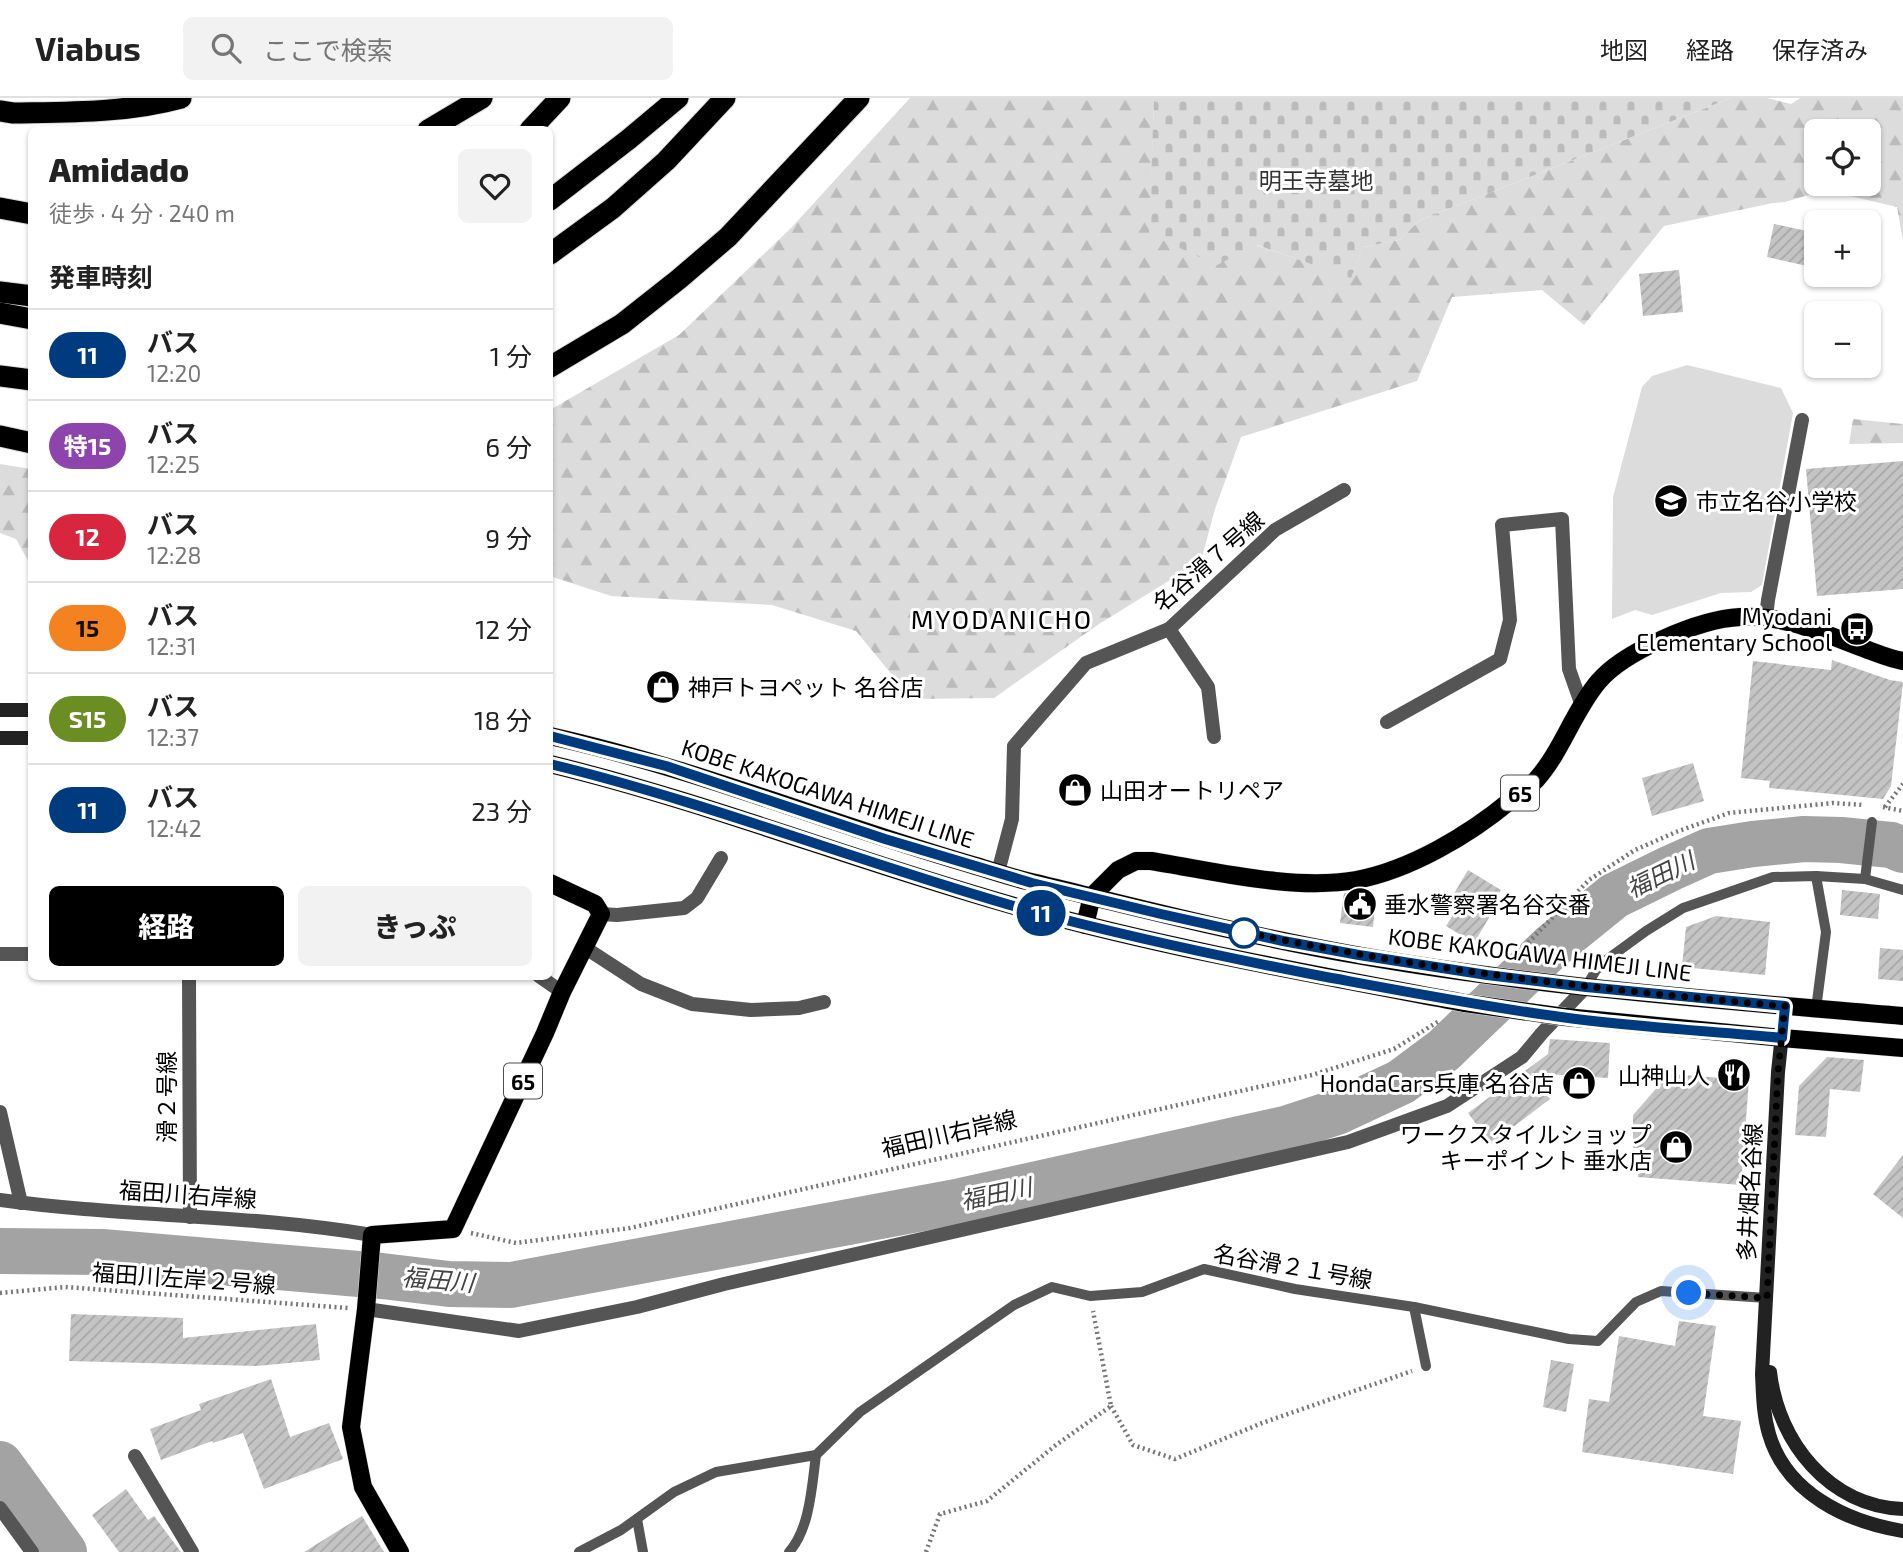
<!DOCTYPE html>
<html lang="ja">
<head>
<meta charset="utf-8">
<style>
  :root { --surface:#fff; --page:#f2f2f2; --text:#222; --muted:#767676; --line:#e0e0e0; --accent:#000 }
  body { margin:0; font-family:"Exo 2","Noto Sans JP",sans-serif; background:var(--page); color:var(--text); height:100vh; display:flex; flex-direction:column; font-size:26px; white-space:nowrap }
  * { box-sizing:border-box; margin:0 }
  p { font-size:23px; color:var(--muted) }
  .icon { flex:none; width:38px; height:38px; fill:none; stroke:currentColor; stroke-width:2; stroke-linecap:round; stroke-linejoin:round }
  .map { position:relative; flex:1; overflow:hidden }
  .side { position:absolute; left:28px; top:28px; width:525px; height:854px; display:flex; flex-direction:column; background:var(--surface); border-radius:10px; box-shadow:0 2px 5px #0004 }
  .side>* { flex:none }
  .badge { padding:0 14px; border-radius:23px; font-size:24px; line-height:46px }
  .buttons { position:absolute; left:1804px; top:21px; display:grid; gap:14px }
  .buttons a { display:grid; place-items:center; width:77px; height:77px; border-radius:10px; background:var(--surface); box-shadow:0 2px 5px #0004; font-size:35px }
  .you { position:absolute; width:35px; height:35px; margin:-18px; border:5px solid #fff; border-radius:50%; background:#1a73e8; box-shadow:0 0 0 10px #1a73e833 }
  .map>.badge { position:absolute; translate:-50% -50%; box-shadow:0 0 0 4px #fff }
  h2 { padding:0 21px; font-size:26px; line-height:63px }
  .round { display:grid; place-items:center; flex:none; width:74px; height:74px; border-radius:10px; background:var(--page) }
  .headline { display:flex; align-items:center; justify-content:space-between; height:119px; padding:0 21px }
  h1 { font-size:33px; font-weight:800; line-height:52px }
  .button { display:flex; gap:14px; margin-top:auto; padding:14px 21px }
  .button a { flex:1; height:80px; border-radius:10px; background:var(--accent); color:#fff; font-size:28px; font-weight:800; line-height:80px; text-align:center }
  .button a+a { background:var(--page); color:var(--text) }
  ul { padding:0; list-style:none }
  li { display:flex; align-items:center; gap:21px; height:91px; padding:0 21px; border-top:2px solid var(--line) }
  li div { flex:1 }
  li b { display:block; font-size:26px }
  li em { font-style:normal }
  li .badge { min-width:77px; font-weight:700; text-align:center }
  header { display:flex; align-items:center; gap:42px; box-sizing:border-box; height:98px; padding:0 35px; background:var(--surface); border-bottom:2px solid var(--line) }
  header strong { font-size:33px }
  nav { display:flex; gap:38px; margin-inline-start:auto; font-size:24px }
  .search { width:490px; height:63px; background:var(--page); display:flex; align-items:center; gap:18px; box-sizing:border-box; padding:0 24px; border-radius:10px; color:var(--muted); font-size:26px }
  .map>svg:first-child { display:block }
  .green { fill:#dcdcdc }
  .forest { fill:url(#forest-firs); fill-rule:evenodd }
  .cemetery { fill:url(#cemetery-stones) }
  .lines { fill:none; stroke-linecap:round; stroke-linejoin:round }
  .river { stroke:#a3a3a3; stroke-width:46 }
  .building { fill:url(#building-hatch) }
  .primary-casing { stroke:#dbdbdb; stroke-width:19 }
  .highway-casing { stroke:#dbdbdb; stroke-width:23 }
  .path { stroke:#777; stroke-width:4.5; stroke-dasharray:2 3.5; stroke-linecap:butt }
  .lane { stroke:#555; stroke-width:10 }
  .street { stroke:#555; stroke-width:14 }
  .secondary { stroke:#222; stroke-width:14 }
  .primary { stroke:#000; stroke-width:18 }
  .highway { stroke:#000; stroke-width:21 }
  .primary-bridge-casing { stroke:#dbdbdb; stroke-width:19; stroke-linecap:butt }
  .primary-bridge { stroke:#000; stroke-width:18 }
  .line-casing { stroke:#fff; stroke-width:16 }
  .line { stroke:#003b80; stroke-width:10 }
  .walk { stroke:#000; stroke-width:7; stroke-dasharray:0 12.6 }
  .stop-dot { fill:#fff; stroke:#003b80; stroke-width:3.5 }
  .labels { text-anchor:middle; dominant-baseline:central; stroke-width:6; stroke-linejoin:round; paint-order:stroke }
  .shield { fill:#fff; stroke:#4c4c4c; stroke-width:2 }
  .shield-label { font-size:21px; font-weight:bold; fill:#000 }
  .park-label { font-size:23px; fill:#333; stroke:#fff }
  .poi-label { font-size:23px; fill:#000; stroke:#fff; text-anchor:start }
  .street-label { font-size:23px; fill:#000; stroke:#fff }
  .water-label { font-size:24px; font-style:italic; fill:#444; stroke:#fff }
  .quarter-label { font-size:26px; letter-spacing:2px; fill:#000; stroke:#fff }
</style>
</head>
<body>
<header>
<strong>Viabus</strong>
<div class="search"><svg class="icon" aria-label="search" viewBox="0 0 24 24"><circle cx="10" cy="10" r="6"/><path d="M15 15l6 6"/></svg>ここで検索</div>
<nav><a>地図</a><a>経路</a><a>保存済み</a></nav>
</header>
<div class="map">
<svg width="1903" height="1454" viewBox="0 0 1903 1454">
  <defs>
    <pattern id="forest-firs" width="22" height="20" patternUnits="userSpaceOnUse" patternTransform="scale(1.75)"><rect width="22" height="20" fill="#dcdcdc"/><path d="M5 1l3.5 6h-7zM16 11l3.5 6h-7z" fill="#bbb"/></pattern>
    <pattern id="cemetery-stones" width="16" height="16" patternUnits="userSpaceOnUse" patternTransform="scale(1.75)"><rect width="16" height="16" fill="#dcdcdc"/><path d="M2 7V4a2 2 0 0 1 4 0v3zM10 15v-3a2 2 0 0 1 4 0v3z" fill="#bbb"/></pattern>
    <pattern id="building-hatch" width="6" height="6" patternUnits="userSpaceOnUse" patternTransform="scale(1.75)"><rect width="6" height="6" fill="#c4c4c4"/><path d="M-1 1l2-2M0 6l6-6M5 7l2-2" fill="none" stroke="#a7a7a7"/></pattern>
  </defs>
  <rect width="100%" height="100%" fill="#fff"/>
  <polygon class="green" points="1687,267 1781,290 1793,315 1762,487 1751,494 1721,495 1652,517 1635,512 1612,521 1613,399 1642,289 1652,278"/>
  <g class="forest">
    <path d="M910,0H1154L1150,136L1217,166L1256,147L1351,179L1363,149L1399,142L1420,122L1731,0H1767L1791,6L1800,0H1903V143L1897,109L1825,92L1785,104L1773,105L1664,128L1584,227L1542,192L1452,199L1417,283L1241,339L1215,411L1201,463L1099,526L994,600L912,601L856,533L772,507L611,498L550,478V312L679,237L791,130ZM1816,33H1869V86H1816Z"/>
    <polygon points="1853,321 1903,326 1903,345 1849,346"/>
    <polygon points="0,366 31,371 31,468 16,441 0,435"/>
  </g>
  <polygon class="cemetery" points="1154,0 1731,0 1420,122 1399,142 1363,149 1351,180 1257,147 1217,167 1149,136"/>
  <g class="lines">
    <g class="river">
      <polyline points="0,1153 102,1154 382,1178 449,1186 511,1187 961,1103 1285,1031 1337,1014 1401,984 1444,952 1551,849 1614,798 1671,770 1709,753 1753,746 1804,741 1841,742 1891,747 1903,752"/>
      <polyline points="0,1366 64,1454"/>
    </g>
  </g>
  <g class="building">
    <polygon points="1774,126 1816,135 1816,170 1767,159"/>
    <polygon points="1679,172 1683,214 1643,218 1639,176"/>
    <polygon points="1903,363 1903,491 1817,498 1806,371"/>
    <polygon points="1832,562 1890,582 1903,584 1891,688 1883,701 1769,690 1770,683 1741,680 1753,563 1831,572"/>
    <polygon points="1693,665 1704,703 1652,718 1642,680"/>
    <polygon points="1468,772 1501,792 1490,811 1493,813 1474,845 1446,828 1461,804 1452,799"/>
    <polygon points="1842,792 1880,796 1878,821 1840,817"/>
    <polygon points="1344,795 1376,798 1373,829 1340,825"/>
    <polygon points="1716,818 1770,824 1765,877 1682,869 1686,829"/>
    <polygon points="1880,850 1903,852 1903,883 1878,881"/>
    <polygon points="1550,941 1610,945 1608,980 1531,975 1550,1001 1491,1046 1468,1015 1548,956"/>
    <polygon points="1827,959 1864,962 1860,994 1830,991 1826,1039 1795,1037 1799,988"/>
    <polygon points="1669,976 1749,982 1741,1087 1638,1079 1640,1050 1633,1050 1633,1017"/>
    <polygon points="1903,1057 1903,1120 1873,1096"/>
    <polygon points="71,1216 183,1220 183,1240 316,1226 320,1262 257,1268 69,1263"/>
    <polygon points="1679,1223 1716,1228 1703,1318 1741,1323 1733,1376 1582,1354 1589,1301 1609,1304 1619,1238 1675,1248"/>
    <polygon points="1551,1262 1574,1266 1566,1314 1543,1309"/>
    <polygon points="271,1281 290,1339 329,1325 343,1361 264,1391 243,1335 213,1345 212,1343 161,1362 150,1331 201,1312 199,1306"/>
    <polygon points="126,1391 148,1422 154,1418 181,1454 119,1454 92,1417"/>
    <polygon points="362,1418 384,1454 304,1454"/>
  </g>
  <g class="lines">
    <g class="primary-casing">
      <g id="primary">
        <path d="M550,638C695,670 833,727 976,768C996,774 1016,781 1036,785C1143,811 1248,838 1356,857C1537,889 1720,902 1903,918"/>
        <path d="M550,666C711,705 865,767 1025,811C1170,851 1318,877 1465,905"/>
        <path d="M1085,827L1092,798L1118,772L1136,763H1151C1214,773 1294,793 1356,782C1410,772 1469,737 1511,702C1519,696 1528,690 1536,682C1562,653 1573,614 1598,584C1624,553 1700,521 1740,519C1784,516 1827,537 1868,552C1879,556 1891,561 1903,563"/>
        <polyline points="1565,919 1782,940 1903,950"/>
        <polyline points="400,1454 363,1389 351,1329 366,1211 372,1137 453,1131 545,935 562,894 601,816 595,806 550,785"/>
      </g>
    </g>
    <g class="highway-casing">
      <g id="highway">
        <path d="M0,13L13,15C69,14 126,15 181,0"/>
        <polyline points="428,32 482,0"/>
        <polyline points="530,32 560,0"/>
        <polyline points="550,102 629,41 678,0"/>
        <polyline points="0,110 32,116"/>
        <polyline points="550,156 613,110 666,63 725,0"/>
        <polyline points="0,194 32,198"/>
        <polyline points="0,215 32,221"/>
        <polyline points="550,269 622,226 679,181 728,139 859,0"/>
        <polyline points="0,278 32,282"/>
        <polyline points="0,338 32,345"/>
      </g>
    </g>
    <g class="path">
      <polyline points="1883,709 1903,713"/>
      <polyline points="1885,709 1903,686"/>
      <polyline points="1515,862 1524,849 1589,782 1635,752 1676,734 1729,715 1833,705 1864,707"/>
      <polyline points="471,1135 516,1145 630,1130 1312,977 1394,951 1439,923"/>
      <polyline points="0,1195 65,1189 348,1210"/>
      <polyline points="1111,1308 1133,1347 1175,1361 1262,1325 1412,1273"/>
      <polyline points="926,1454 940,1416 987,1403 1056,1347 1111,1308 1093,1213"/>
    </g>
    <g class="lane">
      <polyline points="1865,781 1872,724"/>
      <polyline points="1586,889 1596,872 1609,860 1646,833 1683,810 1773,779 1816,778 1865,781 1903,792"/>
      <polyline points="1816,911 1826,834 1816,778"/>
      <polyline points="1414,1209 1426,1268"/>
      <polyline points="637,1421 643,1454"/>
      <polyline points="579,1454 621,1432 674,1394 716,1374 816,1357 860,1314 1014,1207 1052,1189 1090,1198 1142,1194 1204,1171 1295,1191 1414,1209 1569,1241 1598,1243 1636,1204 1661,1193 1767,1200"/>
      <path d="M789,1454C810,1431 812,1387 816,1357"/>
    </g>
    <g class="street">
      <polyline points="1766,519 1768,502 1802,322"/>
      <polyline points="1169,531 1208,589 1214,639"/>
      <polyline points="1387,624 1500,561 1510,522 1502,427 1562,421 1569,571 1582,608"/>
      <polyline points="998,774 1012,721 1014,648 1086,565 1169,531 1275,432 1344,392"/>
      <polyline points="601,816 617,817 684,810 697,800 721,760"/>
      <polyline points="584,849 641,886 692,906 751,912 799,910 824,904"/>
      <polyline points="0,856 32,856"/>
      <polyline points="189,878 190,1119"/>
      <polyline points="539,878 562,894"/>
      <polyline points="0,1014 21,1105"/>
      <path d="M0,1102C123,1119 249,1116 372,1137"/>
      <polyline points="366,1211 519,1233 637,1209 724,1186 1348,1044 1447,1008 1522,959 1542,935 1586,889"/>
      <polyline points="135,1358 192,1454"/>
      <polyline points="0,1410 32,1454"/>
    </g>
    <g class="secondary">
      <polyline points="0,612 32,612"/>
      <polyline points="0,640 32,640"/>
      <path d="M1785,908L1778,974L1762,1276C1763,1296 1763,1316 1769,1336C1786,1395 1847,1424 1903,1433"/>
      <path d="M1770,1274C1778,1344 1829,1408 1903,1411"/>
    </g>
    <use href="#primary" class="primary"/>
    <use href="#highway" class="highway"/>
    <g class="primary-bridge-casing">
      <polyline id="primary-bridge" points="1465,905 1565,919"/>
    </g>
    <use href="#primary-bridge" class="primary-bridge"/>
  </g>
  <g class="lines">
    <g class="line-casing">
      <path id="line" d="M550,638L666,668L885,741L1032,785L1161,816L1283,843L1359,857L1487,877L1586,889L1785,908L1782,940C1709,933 1634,929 1561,919C1479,908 1397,892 1316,877C1218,858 1120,837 1024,811C865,766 710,705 550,666"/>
    </g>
    <use href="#line" class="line"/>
    <path class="walk" d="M1244,835L1234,832C1416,871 1600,892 1785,908L1778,974L1767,1200L1689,1195"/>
  </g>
  <defs>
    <g id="school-disc" transform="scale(1.75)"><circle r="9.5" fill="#000" stroke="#fff"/><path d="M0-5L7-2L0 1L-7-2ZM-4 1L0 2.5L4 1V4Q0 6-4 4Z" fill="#fff"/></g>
    <g id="bus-disc" transform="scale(1.75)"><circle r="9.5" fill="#000" stroke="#fff"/><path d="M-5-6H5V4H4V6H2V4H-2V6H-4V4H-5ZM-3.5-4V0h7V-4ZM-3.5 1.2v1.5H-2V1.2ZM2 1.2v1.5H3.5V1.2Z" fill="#fff"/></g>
    <g id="shop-disc" transform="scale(1.75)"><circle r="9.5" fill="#000" stroke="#fff"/><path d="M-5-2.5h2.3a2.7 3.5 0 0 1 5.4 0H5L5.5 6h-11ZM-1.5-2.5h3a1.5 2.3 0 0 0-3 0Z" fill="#fff"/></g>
    <g id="civic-disc" transform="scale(1.75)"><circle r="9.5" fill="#000" stroke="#fff"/><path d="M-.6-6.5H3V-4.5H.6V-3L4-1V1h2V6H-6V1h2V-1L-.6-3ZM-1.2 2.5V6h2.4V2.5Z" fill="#fff"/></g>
    <g id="restaurant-disc" transform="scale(1.75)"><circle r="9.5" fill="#000" stroke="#fff"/><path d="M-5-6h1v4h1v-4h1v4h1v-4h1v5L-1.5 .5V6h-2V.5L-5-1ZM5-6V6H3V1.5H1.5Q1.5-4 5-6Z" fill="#fff"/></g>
  </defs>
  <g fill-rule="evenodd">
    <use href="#school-disc" x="1671" y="403"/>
    <use href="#bus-disc" x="1857" y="531"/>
    <use href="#shop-disc" x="663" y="589"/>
    <use href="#shop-disc" x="1075" y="692"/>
    <use href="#civic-disc" x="1360" y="806"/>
    <use href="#restaurant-disc" x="1734" y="977"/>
    <use href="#shop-disc" x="1579" y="985"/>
    <use href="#shop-disc" x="1676" y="1049"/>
  </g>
  <circle class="stop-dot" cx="1244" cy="835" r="14"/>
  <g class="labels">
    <g class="shield">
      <rect x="1501" y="677.5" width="38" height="35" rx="5"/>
      <rect x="504" y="965.5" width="38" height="35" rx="5"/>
    </g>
    <g class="shield-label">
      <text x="1520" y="695">65</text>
      <text x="523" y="983">65</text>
    </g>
    <g class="park-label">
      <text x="1316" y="82">明王寺墓地</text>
    </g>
    <g class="poi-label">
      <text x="1696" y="403">市立名谷小学校</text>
      <text x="1832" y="518" text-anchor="end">Myodani<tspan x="1832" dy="26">Elementary School</tspan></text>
      <text x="688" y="589">神戸トヨペット 名谷店</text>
      <text x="1100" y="692">山田オートリペア</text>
      <text x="1384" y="806">垂水警察署名谷交番</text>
      <text x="1710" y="977" text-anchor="end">山神山人</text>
      <text x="1554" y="985" text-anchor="end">HondaCars兵庫 名谷店</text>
      <text x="1652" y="1036" text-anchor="end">ワークスタイルショップ<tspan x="1652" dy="26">キーポイント 垂水店</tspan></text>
    </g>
    <g class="street-label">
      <text transform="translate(1208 463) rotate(-41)">名谷滑７号線</text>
      <text transform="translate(828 695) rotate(18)">KOBE KAKOGAWA HIMEJI LINE</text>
      <text transform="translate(1540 856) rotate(7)">KOBE KAKOGAWA HIMEJI LINE</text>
      <text transform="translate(166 999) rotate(-90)">滑２号線</text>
      <text transform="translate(949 1035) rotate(-13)">福田川右岸線</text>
      <text transform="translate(1749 1094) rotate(-87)">多井畑名谷線</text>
      <text transform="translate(188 1096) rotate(4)">福田川右岸線</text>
      <text transform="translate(1293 1168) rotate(10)">名谷滑２１号線</text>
      <text transform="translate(184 1180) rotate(4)">福田川左岸２号線</text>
    </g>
    <g class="water-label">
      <text transform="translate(1660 776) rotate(-26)">福田川</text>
      <text transform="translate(996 1095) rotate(-12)">福田川</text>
      <text transform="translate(438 1181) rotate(5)">福田川</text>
    </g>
    <g class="quarter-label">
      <text x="1002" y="520">MYODANICHO</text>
    </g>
  </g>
</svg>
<div class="buttons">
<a><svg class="icon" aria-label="locate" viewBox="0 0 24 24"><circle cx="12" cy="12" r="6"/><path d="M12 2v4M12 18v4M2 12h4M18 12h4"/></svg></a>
<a>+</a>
<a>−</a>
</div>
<div class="you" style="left:1689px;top:1195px"></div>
<b class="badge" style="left:1041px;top:815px;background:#003b80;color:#fff">11</b>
<section class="side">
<div class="headline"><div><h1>Amidado</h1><p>徒歩 · 4 分 · 240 m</p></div><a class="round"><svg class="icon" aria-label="heart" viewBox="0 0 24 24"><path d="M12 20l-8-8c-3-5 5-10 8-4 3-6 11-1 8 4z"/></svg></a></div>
<h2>発車時刻</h2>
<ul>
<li><span class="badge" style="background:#003b80;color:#fff">11</span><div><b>バス</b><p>12:20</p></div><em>1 分</em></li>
<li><span class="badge" style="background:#8e44ad;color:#fff">特15</span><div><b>バス</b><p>12:25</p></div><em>6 分</em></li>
<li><span class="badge" style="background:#d7263d;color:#fff">12</span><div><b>バス</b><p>12:28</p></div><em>9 分</em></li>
<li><span class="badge" style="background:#f58220;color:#111">15</span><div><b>バス</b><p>12:31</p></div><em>12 分</em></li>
<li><span class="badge" style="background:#6b8e23;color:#fff">S15</span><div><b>バス</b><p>12:37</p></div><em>18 分</em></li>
<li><span class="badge" style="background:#003b80;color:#fff">11</span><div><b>バス</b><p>12:42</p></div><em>23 分</em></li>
</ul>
<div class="button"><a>経路</a><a>きっぷ</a></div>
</section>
</div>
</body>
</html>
